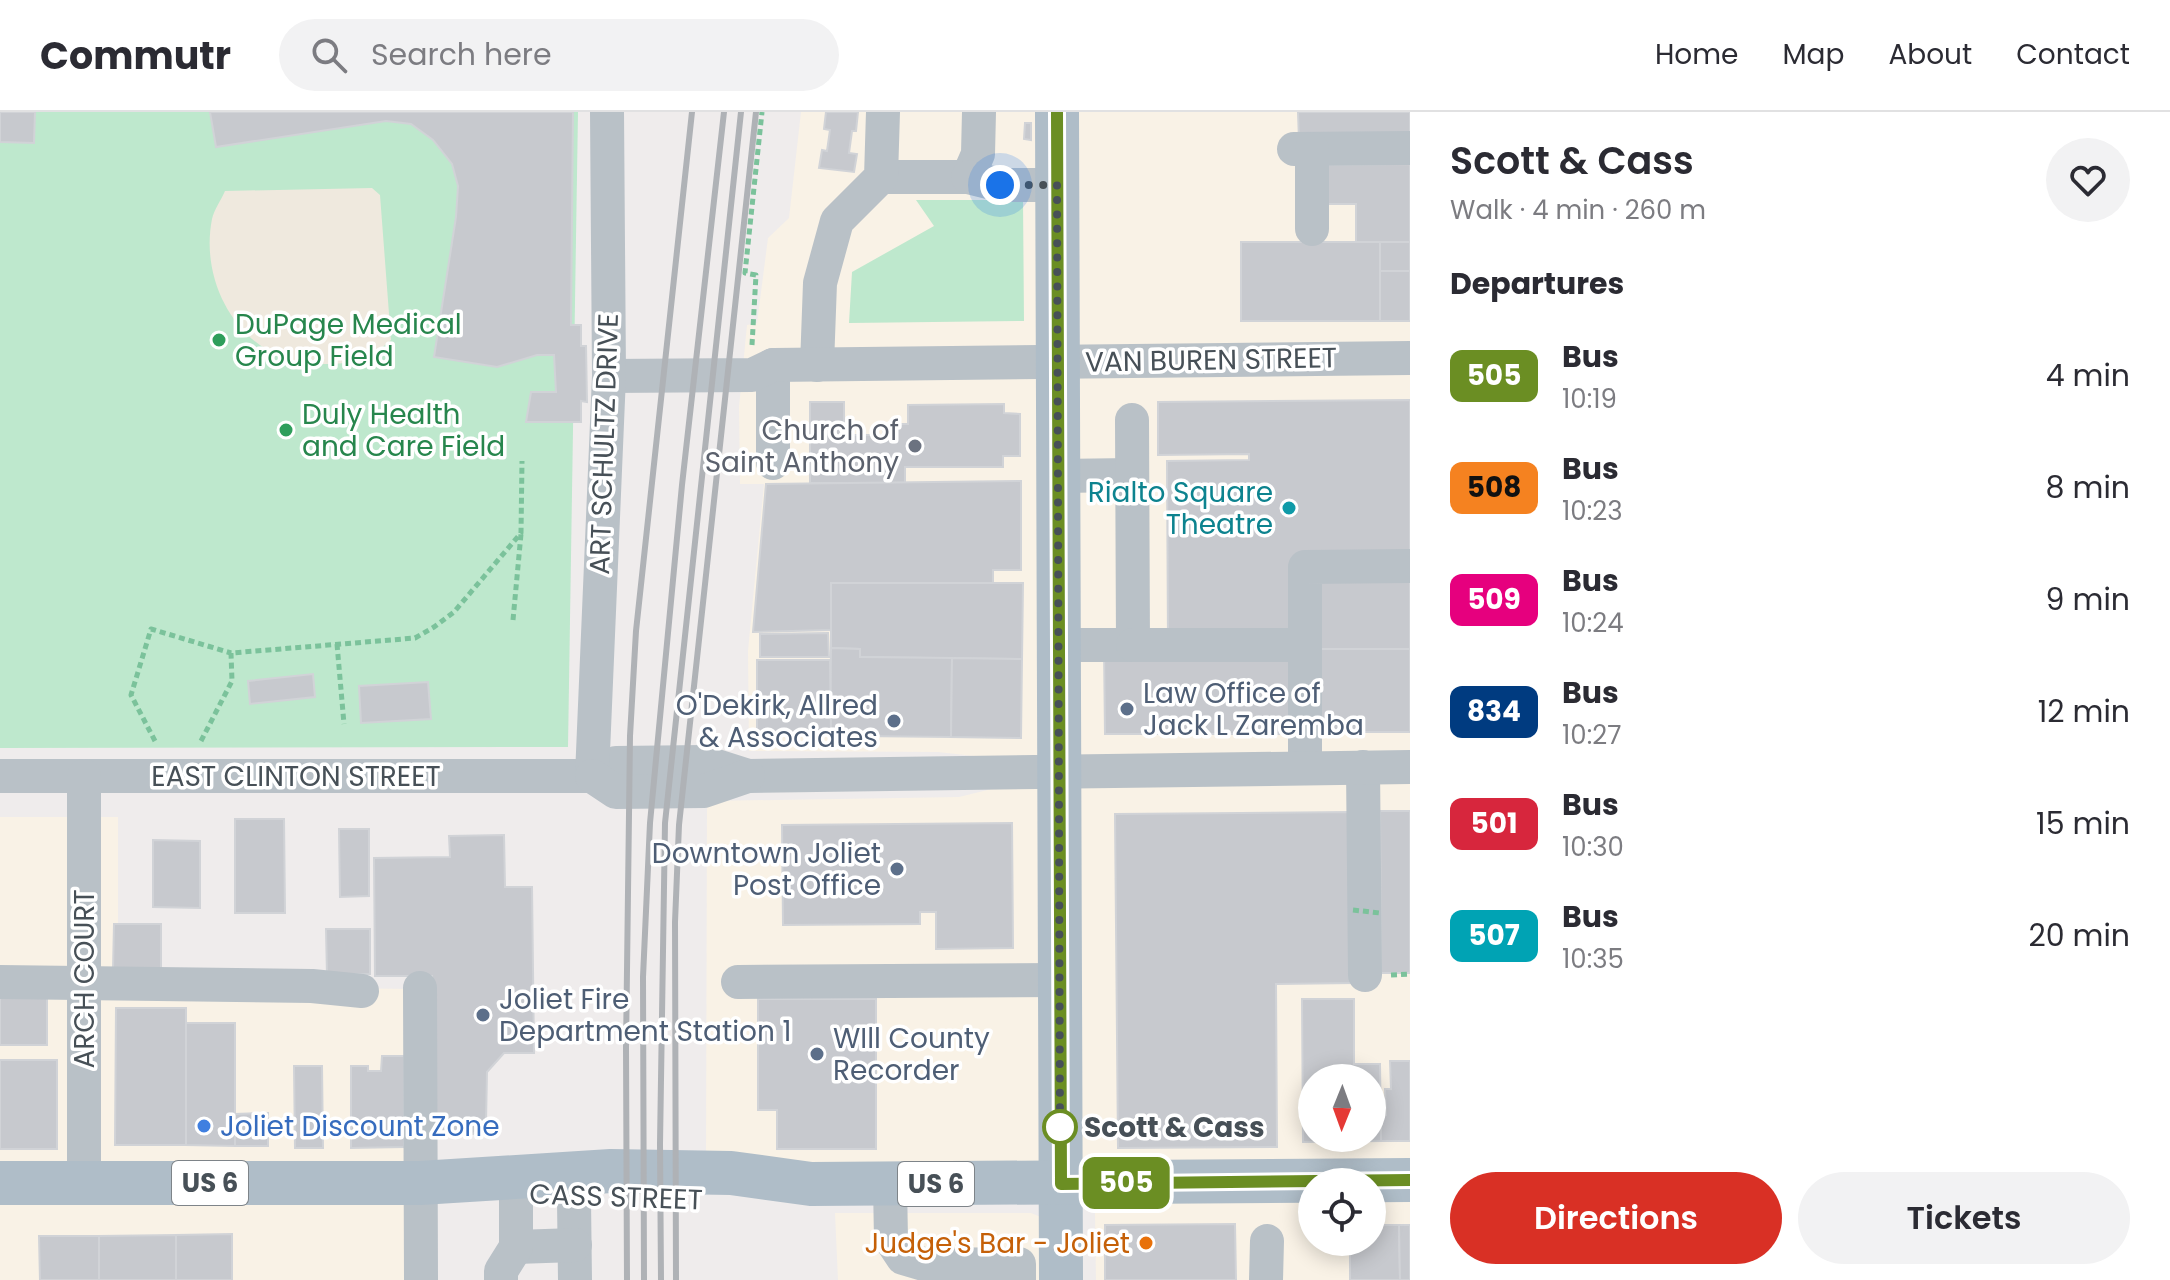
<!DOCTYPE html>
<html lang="en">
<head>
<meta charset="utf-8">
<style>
  :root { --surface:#fff; --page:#f2f2f3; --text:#2b2b33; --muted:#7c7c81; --line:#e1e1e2; --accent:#d93025 }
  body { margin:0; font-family:Poppins,sans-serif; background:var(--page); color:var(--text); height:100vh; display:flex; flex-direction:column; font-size:30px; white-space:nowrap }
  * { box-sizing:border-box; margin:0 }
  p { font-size:26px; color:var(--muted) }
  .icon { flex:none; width:44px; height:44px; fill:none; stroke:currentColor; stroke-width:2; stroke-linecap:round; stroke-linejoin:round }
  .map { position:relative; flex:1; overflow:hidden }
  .details { display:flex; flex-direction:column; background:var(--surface); width:760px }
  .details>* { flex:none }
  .badge { padding:0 16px; border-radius:12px; font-size:28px; line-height:52px }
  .needle { width:52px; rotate:181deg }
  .controls { position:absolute; left:1298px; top:952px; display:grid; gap:16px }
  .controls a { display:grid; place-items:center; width:88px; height:88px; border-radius:50%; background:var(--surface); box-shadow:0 4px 20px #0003; font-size:40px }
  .you { position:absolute; width:40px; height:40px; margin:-20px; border:6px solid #fff; border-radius:50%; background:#1a73e8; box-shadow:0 0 0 12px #1a73e833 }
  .map>.badge { position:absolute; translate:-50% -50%; box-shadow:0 0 0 4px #fff }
  h2 { padding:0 40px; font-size:30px; line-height:72px }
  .round { display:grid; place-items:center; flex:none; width:84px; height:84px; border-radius:42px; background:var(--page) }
  .head { display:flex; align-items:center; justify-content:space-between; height:136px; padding:0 40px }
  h1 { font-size:38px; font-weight:600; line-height:60px }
  .action { display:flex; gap:16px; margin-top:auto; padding:16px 40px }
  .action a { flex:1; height:92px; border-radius:48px; background:var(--accent); color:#fff; font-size:32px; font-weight:600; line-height:92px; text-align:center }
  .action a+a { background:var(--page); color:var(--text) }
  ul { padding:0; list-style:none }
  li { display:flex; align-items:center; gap:24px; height:112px; padding:0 40px }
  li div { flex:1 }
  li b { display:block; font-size:30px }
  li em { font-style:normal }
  li .badge { min-width:88px; font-weight:700; text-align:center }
  header { display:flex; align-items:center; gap:48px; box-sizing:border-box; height:112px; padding:0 40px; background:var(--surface); border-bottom:2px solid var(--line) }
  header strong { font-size:38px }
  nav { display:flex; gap:44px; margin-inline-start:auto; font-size:28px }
  .search { width:560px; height:72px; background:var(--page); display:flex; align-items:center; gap:20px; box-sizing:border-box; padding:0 28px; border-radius:44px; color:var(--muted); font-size:30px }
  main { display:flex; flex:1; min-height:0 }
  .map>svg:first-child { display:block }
  .commercial { fill:#f9f2e6; fill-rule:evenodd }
  .green { fill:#bee8cd }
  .sand { fill:#efe9de }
  .building { fill:#c7c9ce; stroke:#d1d3d7; stroke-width:2; fill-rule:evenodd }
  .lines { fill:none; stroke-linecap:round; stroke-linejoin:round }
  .path { stroke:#7bc29b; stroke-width:5; stroke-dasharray:6 4; stroke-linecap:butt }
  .minor { stroke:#b9c1c7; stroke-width:34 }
  .major { stroke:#afbdc8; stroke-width:44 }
  .rail { stroke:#afb2b6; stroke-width:6 }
  .path-bridge { stroke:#7bc29b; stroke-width:5; stroke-dasharray:6 4; stroke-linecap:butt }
  .line-casing { stroke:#fff; stroke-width:18 }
  .line { stroke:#6b8e23; stroke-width:12 }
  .walk { stroke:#475057; stroke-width:8; stroke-dasharray:0 14.4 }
  .leisure-dot { fill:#2e9e5b; stroke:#fff; stroke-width:3 }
  .worship-dot { fill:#6b7280; stroke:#fff; stroke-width:3 }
  .culture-dot { fill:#0f9aa8; stroke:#fff; stroke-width:3 }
  .service-dot { fill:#5c6f8a; stroke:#fff; stroke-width:3 }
  .shop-dot { fill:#3f7fe0; stroke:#fff; stroke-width:3 }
  .stop-dot { fill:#fff; stroke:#6b8e23; stroke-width:4 }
  .food-dot { fill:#e8710a; stroke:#fff; stroke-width:3 }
  .labels { text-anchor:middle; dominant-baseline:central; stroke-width:7; stroke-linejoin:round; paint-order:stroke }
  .shield { fill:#fff; stroke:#7e8489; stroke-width:2 }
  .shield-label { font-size:26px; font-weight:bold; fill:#475057 }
  .leisure-label { font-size:28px; fill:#27864d; stroke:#fff; text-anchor:start }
  .street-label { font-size:28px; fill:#475057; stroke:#fff }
  .worship-label { font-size:28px; fill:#5b616d; stroke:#fff; text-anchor:end }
  .culture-label { font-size:28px; fill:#0d838f; stroke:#fff; text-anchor:end }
  .service-label { font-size:28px; fill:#4e5e75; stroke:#fff; text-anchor:start }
  .shop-label { font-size:28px; fill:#366cbe; stroke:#fff; text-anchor:start }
  .stop-label { font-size:28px; font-weight:bold; fill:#475057; stroke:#fff; text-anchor:start }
  .food-label { font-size:28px; fill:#c56008; stroke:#fff; text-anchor:end }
</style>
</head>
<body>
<header>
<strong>Commutr</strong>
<div class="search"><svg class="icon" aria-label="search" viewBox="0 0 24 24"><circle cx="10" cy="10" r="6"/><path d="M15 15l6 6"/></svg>Search here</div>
<nav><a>Home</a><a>Map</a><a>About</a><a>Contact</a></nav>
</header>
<main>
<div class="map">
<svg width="1410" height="1168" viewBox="0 0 1410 1168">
  <rect width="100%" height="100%" fill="#efecec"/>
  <g class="commercial">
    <polygon points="801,0 1410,0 1410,651 1055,653 938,640 749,639 748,539 764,372 740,372 739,295 747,213 757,211 768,126 789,106"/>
    <path d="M1410,658V1065L1063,1069L1061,661ZM1312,966H1372V1026H1312Z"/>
    <polygon points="1056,661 1058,1068 706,1049 707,689 959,685"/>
    <polygon points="0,705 118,705 118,874 415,877 418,1168 0,1168"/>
    <polygon points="1410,1076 1410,1168 1096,1168 1095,1101 1108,1091 1312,1081 1312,1130 1372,1130 1372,1078"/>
    <polygon points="835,1101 1031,1101 1041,1105 1044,1168 838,1168"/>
  </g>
  <g class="green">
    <polygon points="0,0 578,0 568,635 0,636"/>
    <polygon points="916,88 1023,88 1024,209 849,211 852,160 934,114"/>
  </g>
  <path class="sand" d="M372,76L380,83L391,228C384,234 375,242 366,246C353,251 337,252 323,252C248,255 198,178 212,107C214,98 221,88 225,79Z"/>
  <g class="building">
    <polygon points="0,0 35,0 34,31 0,30"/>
    <polygon points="210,0 573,0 571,213 581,213 581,234 586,234 587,290 581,289 581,310 526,310 531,280 556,280 554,243 537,243 497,255 434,245 456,105 458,74 452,52 433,28 411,12 386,9 216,35"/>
    <polygon points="826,0 858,0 856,19 852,19 849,41 857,42 854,60 819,56 822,38 827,39 830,18 824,17"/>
    <polygon points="1298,0 1410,0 1410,28 1299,28"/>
    <polygon points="1025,11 1031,11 1031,28 1024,27"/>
    <polygon points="1410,52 1410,130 1356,130 1356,92 1328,92 1328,53"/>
    <rect x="1241" y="130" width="139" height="79"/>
    <rect x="1380" y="130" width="30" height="29"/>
    <rect x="1380" y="159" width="30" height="50"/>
    <polygon points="1410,288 1410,444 1293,445 1294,528 1168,529 1167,349 1249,348 1249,342 1158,343 1158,290"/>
    <polygon points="810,290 844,290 844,323 883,323 883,312 908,312 908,293 1004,292 1004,301 1020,302 1020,344 1003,344 1003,355 905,355 905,371 810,371"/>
    <polygon points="1021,369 1021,458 993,458 993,471 831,471 831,518 753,520 766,372"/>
    <rect x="1310" y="459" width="100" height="78"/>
    <polygon points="831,471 1023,471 1022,547 860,545 860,537 831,536"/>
    <polygon points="828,521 829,545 760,545 760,522"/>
    <polygon points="831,536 860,537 860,545 952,546 951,625 859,624 859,634 830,634"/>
    <polygon points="1104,536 1290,536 1290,622 1105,622"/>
    <rect x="1310" y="537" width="100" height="83"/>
    <polygon points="952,546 1022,547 1021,626 951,625"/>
    <polygon points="757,548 830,548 831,622 757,622"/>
    <polygon points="313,562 315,585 250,592 248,569"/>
    <polygon points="428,570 431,607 361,611 359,574"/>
    <polygon points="1380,699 1410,699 1410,861 1381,861"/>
    <polygon points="1352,700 1354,871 1276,872 1277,1035 1118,1036 1115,702"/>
    <polygon points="235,707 284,707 285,801 235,801"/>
    <polygon points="1012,711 1013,836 936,837 936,800 920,800 920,812 783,813 782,713"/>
    <polygon points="339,717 369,717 369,784 340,785"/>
    <polygon points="504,723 505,775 532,775 534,941 504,941 487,960 486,1010 473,1022 449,1024 434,1011 432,864 375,864 374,746 450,745 449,724"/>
    <polygon points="153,728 200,729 200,796 153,795"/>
    <polygon points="114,812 161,812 161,859 113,858"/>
    <polygon points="326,817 370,817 370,862 327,863"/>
    <polygon points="47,881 47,933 0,933 0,882"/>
    <polygon points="758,887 876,887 876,1037 777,1037 777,998 758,998"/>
    <path d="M1302,887H1354V952H1380L1381,1029L1303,1030ZM1312,966H1372V1026H1312Z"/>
    <polygon points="116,896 186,896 186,1033 115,1033"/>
    <polygon points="186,911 235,911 235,1034 186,1033"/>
    <polygon points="382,944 404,944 404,1035 351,1036 351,954 368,954 368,959 381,959"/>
    <rect x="0" y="948" width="57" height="89"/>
    <polygon points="1390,949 1410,949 1410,1029 1381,1029 1381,1003 1386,1003 1385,977 1391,977"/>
    <polygon points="294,954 322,954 323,1036 295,1036"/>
    <polygon points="268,1001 268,1034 235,1034 235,1002"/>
    <polygon points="1235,1112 1236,1168 1105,1168 1105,1113"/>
    <polygon points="1372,1113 1399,1113 1400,1168 1350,1168 1350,1130 1372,1130"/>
    <polygon points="1399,1113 1410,1113 1410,1168 1400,1168"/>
    <polygon points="232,1122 232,1168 176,1168 176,1123"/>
    <polygon points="176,1123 176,1168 99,1168 99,1124"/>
    <polygon points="39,1124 99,1124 99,1168 40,1168"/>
  </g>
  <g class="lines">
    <g class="path">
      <polyline points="752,233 756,163 745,161 762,0"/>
      <polyline points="513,508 521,422"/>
      <polyline points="337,532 344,612"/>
      <polyline points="155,629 131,583 151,517 231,541"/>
      <polyline points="201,629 232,569 231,541 415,526 434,515 454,500 521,421 522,349"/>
      <polyline points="1391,863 1410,862"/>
    </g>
    <g class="minor">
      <polyline points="1294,37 1410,36"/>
      <polyline points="881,65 968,65 978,42 979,0"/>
      <polyline points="968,65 1000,73 1057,73"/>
      <polyline points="1312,117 1312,37"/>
      <polyline points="773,253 773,351"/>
      <polyline points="817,253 820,171 837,109 881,65 883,0"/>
      <polyline points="609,264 752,263 773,253 1410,246"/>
      <polyline points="1057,364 1132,363"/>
      <polyline points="1058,533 1133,533 1132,308"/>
      <polyline points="1133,533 1305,533"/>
      <polyline points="1363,655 1365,863"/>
      <polyline points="1305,656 1305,455 1410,454"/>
      <polyline points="0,664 592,664 616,651 704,650 748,664 1410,655"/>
      <polyline points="592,664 609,264 607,0"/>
      <polyline points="592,664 616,680 704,679 748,664"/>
      <polyline points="0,870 312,874 362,879"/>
      <polyline points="738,870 1059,868"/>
      <polyline points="420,876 421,1168"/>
      <polyline points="84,1071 84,664"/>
      <polyline points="890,1072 891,1128 903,1146 927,1153 1019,1152 1019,1168"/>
      <polyline points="574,1088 575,1168"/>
      <polyline points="516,1135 575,1133"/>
      <polyline points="501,1168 501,1159 516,1135 516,1082"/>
      <polyline points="1266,1168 1267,1129"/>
    </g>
    <g class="major">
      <polyline points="1057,0 1061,1168"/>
      <polyline points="0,1071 420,1071 611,1059 731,1061 811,1072 1410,1068"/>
    </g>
    <g class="rail">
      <polyline points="627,1168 626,936 630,624 636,519 692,0"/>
      <polyline points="644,1168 643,865 650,711 682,373 724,0"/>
      <polyline points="661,1168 660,1032 665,711 741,0"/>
      <polyline points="676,1168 675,810 679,713 756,0"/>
    </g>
    <polyline class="path-bridge" points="1353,798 1380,801"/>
  </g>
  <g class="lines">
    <g class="line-casing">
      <polyline id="line" points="1057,0 1061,1072 1410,1068"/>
    </g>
    <use href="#line" class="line"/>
    <polyline class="walk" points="1000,73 1057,73 1060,1015"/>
  </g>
  <g class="leisure-dot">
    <circle cx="219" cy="228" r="8"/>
    <circle cx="286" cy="318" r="8"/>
  </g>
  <circle class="worship-dot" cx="915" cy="334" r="8"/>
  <circle class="culture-dot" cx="1289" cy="396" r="8"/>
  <g class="service-dot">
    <circle cx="1127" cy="597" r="8"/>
    <circle cx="894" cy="609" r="8"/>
    <circle cx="897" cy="757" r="8"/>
    <circle cx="483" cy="903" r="8"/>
    <circle cx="817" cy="942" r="8"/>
  </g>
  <circle class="shop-dot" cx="204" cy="1014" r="8"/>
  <circle class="stop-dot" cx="1060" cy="1015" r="16"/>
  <circle class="food-dot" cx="1146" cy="1131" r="8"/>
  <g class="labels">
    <g class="shield">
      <rect x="172" y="1049" width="76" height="44" rx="6"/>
      <rect x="898" y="1050" width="76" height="44" rx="6"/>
    </g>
    <g class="shield-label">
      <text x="210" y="1071">US 6</text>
      <text x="936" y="1072">US 6</text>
    </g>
    <g class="leisure-label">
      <text x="235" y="212">DuPage Medical<tspan x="235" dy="32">Group Field</tspan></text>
      <text x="302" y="302">Duly Health<tspan x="302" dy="32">and Care Field</tspan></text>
    </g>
    <g class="street-label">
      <text transform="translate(1211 248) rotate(-1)">VAN BUREN STREET</text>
      <text transform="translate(604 332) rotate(-88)">ART SCHULTZ DRIVE</text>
      <text x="296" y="664">EAST CLINTON STREET</text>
      <text transform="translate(84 867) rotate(-90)">ARCH COURT</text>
      <text transform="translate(616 1085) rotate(2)">CASS STREET</text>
    </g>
    <g class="worship-label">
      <text x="899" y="318">Church of<tspan x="899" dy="32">Saint Anthony</tspan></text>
    </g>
    <g class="culture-label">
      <text x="1273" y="380">Rialto Square<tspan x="1273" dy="32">Theatre</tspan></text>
    </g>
    <g class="service-label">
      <text x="1143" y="581">Law Office of<tspan x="1143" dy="32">Jack L Zaremba</tspan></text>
      <text x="878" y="593" text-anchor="end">O'Dekirk, Allred<tspan x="878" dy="32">&amp; Associates</tspan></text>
      <text x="881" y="741" text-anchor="end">Downtown Joliet<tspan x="881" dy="32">Post Office</tspan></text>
      <text x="499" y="887">Joliet Fire<tspan x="499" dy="32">Department Station 1</tspan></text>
      <text x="833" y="926">WIll County<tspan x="833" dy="32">Recorder</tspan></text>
    </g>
    <g class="shop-label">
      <text x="220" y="1014">Joliet Discount Zone</text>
    </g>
    <g class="stop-label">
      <text x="1084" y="1015">Scott &amp; Cass</text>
    </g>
    <g class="food-label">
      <text x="1130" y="1131">Judge's Bar - Joliet</text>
    </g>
  </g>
</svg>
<div class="controls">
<a><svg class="needle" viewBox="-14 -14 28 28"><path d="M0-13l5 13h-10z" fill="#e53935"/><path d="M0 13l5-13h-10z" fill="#7c7c81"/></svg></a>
<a><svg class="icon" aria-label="locate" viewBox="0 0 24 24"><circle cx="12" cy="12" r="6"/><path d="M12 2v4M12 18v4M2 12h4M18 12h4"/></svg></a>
</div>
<div class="you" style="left:1000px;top:73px"></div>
<b class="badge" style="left:1126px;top:1071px;background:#6b8e23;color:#fff">505</b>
</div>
<section class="details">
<div class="head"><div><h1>Scott &amp; Cass</h1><p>Walk · 4 min · 260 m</p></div><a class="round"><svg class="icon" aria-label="heart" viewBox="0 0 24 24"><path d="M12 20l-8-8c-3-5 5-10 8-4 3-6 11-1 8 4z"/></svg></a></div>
<h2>Departures</h2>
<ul>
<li><span class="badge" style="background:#6b8e23;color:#fff">505</span><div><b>Bus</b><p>10:19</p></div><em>4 min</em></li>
<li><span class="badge" style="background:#f58220;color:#111">508</span><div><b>Bus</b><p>10:23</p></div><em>8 min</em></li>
<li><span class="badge" style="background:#e6007e;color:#fff">509</span><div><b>Bus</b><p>10:24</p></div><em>9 min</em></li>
<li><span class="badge" style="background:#003b80;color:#fff">834</span><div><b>Bus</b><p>10:27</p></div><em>12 min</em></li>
<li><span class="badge" style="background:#d7263d;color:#fff">501</span><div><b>Bus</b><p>10:30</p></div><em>15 min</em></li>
<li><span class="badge" style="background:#00a3b4;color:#fff">507</span><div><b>Bus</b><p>10:35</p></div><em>20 min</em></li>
</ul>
<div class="action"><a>Directions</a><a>Tickets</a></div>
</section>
</main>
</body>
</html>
